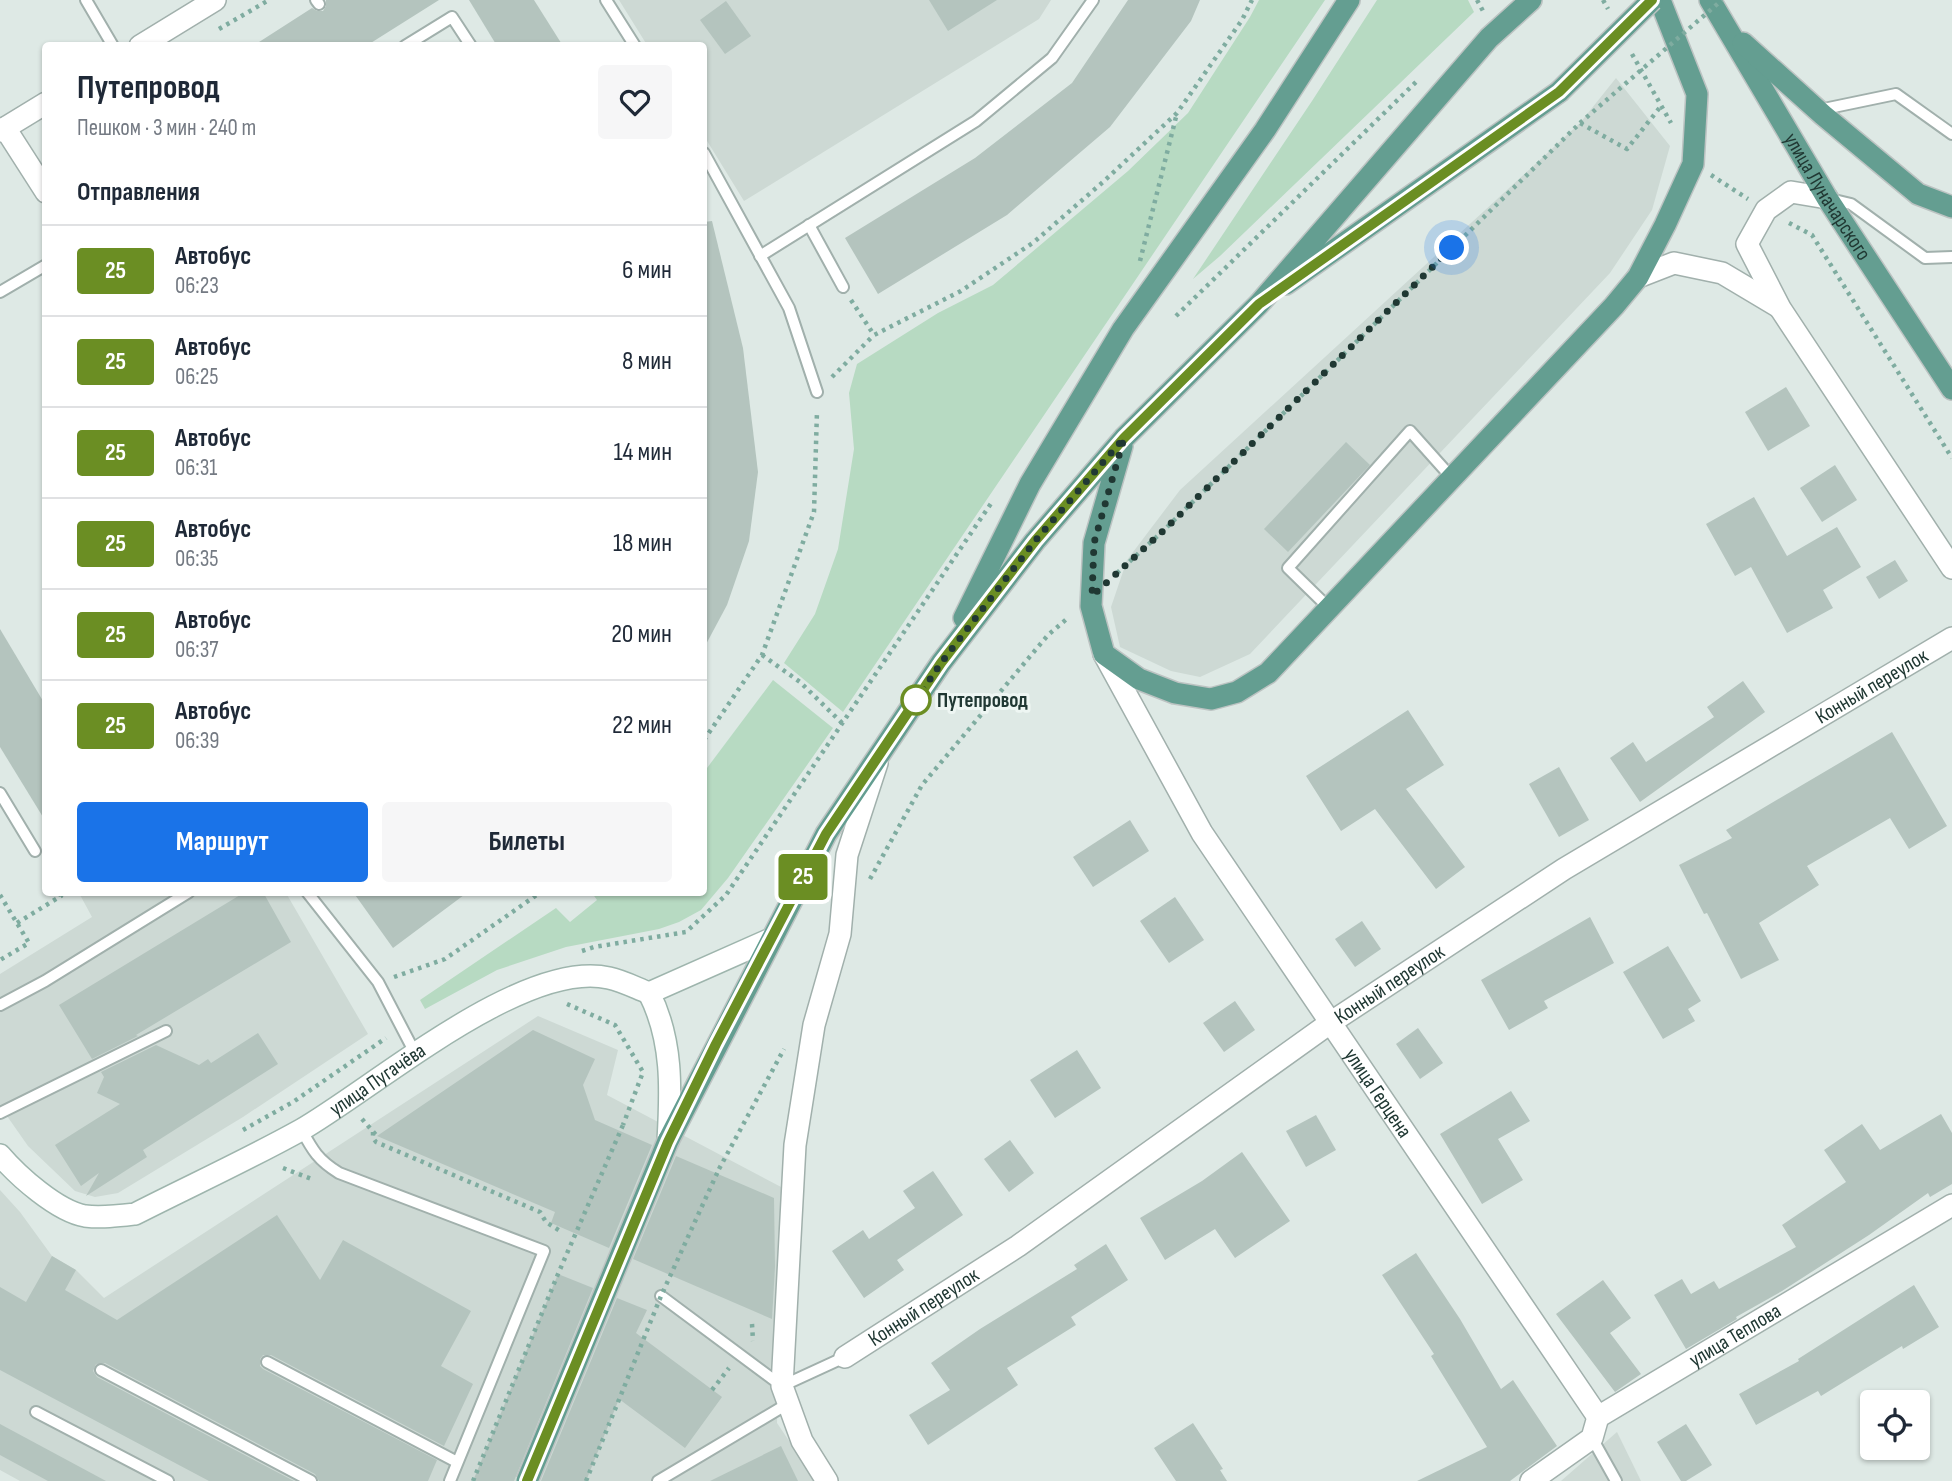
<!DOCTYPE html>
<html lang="ru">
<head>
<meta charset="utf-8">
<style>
  :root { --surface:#fff; --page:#f6f6f7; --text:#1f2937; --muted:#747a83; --line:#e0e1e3; --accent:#1a73e8 }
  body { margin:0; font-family:"Sofia Sans Condensed",sans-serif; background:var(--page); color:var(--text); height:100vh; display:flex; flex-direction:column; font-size:26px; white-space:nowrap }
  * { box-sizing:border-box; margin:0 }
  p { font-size:23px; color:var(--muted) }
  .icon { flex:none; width:38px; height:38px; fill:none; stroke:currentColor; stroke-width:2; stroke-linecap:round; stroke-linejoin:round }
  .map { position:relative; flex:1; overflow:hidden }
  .sheet { position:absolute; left:42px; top:42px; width:665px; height:854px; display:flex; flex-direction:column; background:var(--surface); border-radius:7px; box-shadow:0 2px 5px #0004 }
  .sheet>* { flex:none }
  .badge { padding:0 14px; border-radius:5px; font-size:24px; line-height:46px }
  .tools { position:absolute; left:1860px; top:1390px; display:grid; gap:14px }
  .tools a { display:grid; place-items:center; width:70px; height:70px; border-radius:7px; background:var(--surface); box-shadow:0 2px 5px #0004; font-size:35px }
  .you { position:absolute; width:35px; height:35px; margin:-18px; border:5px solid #fff; border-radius:50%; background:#1a73e8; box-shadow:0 0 0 10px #1a73e833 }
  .map>.badge { position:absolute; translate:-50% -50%; box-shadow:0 0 0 4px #fff }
  h2 { padding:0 35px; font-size:26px; line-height:63px }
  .round { display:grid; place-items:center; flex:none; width:74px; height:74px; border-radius:7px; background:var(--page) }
  .summary { display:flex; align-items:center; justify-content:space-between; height:119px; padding:0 35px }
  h1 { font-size:33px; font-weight:700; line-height:52px }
  .cta { display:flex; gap:14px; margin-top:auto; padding:14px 35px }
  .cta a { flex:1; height:80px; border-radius:7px; background:var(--accent); color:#fff; font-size:28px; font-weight:700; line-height:80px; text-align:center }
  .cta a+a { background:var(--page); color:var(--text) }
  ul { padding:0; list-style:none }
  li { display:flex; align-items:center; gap:21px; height:91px; padding:0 35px; border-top:2px solid var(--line) }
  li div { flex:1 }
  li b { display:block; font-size:26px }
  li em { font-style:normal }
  li .badge { min-width:77px; font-weight:700; text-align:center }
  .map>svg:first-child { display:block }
  .built { fill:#cdd9d4 }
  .green { fill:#b7dac2 }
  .building { fill:#b4c4be }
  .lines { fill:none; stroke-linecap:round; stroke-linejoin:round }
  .service-casing { stroke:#a1b0ac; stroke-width:14 }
  .minor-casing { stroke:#a1b0ac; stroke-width:24 }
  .secondary-casing { stroke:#9eb5ad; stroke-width:24 }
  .primary-casing { stroke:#bcc3c2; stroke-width:24 }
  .path { stroke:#7faca0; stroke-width:4.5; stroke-dasharray:3.5 5; stroke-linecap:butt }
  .service { stroke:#fff; stroke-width:10 }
  .minor { stroke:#fff; stroke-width:21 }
  .secondary { stroke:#fff; stroke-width:21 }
  .primary { stroke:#649e91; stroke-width:21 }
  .primary-bridge-casing { stroke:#bcc3c2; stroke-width:24; stroke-linecap:butt }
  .path-bridge { stroke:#7faca0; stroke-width:4.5; stroke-dasharray:3.5 5; stroke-linecap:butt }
  .primary-bridge { stroke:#649e91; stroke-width:21 }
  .line-casing { stroke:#fff; stroke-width:16 }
  .line { stroke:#6b8e23; stroke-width:10 }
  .walk { stroke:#203833; stroke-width:7; stroke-dasharray:0 12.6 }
  .stop-dot { fill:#fff; stroke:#6b8e23; stroke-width:3.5 }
  .labels { text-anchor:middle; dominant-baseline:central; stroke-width:6; stroke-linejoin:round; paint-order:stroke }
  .street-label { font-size:21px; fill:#203833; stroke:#eef6f3 }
  .stop-label { font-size:21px; font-weight:bold; fill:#203833; stroke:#eef6f3; text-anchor:start }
</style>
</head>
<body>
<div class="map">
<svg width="1952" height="1481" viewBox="0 0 1952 1481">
  <rect width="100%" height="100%" fill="#dee9e5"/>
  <g class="built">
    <polygon points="619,0 1051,0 1039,19 744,201 704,136 704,46 647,45"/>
    <polygon points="1616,78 1670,146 1652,210 1610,273 1250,654 1200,677 1171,671 1120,647 1111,607 1127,560 1180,490 1580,123"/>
    <polygon points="79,893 286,893 368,1034 243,1117 118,1193 95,1197 75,1191 28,1146 0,1106 0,974 92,917"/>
    <polygon points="538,1016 618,1050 607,1095 783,1188 777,1423 816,1481 20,1481 0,1470 0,1190 20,1212 52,1256 76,1270 104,1298"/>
    <polygon points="1617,1432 1641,1481 1561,1481"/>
  </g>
  <g class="green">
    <polygon points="1259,0 1325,0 843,712 784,663 815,614 838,549 854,449 849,393 857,364 938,313 993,285 1128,171 1188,113 1250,17"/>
    <polygon points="1377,0 1468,0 1474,12 1220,256 1193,279 1312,101"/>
    <polygon points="773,680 833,728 728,878 701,910 679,922 659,929 566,947 497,970 425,1009 420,1000 556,908 570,922 597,900 592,893 704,892 704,772"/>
  </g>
  <g class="building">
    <polygon points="326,0 439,0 366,46 253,46 312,8 317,11 323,11 326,6"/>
    <polygon points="469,0 534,0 563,46 497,46"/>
    <polygon points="929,0 997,0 948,31"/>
    <polygon points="1128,0 1200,0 1191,21 1110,127 1007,215 878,294 845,238 975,158 1072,83"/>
    <polygon points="726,1 751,36 725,54 700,20"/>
    <polygon points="712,221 743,348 758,472 749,541 727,605 704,648 704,222"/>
    <polygon points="1786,387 1810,426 1768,451 1745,412"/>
    <polygon points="1346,442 1370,465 1288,552 1264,529"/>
    <polygon points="1835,465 1857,500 1822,522 1800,488"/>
    <polygon points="1754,497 1787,556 1837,527 1861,567 1823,590 1833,608 1787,633 1751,567 1735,576 1706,524"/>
    <polygon points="1895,560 1908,581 1879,599 1866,577"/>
    <polygon points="0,629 46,706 46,822 0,747"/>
    <polygon points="1743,681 1765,712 1640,802 1610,758 1633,742 1646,762 1714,717 1707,707"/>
    <polygon points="1408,710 1444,765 1406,789 1465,867 1436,889 1375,809 1341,831 1306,776"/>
    <polygon points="1892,732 1947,826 1909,849 1890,818 1807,866 1819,885 1759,923 1779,960 1741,979 1707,913 1704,914 1679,865 1732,838 1726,830"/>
    <polygon points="1559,767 1589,820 1559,837 1529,784"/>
    <polygon points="1130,820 1149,851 1093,887 1073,857"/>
    <polygon points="245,892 263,892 291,942 136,1035 138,1036 92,1059 59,1005"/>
    <polygon points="353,892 468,892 393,948"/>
    <polygon points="1175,897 1204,940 1169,963 1140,921"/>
    <polygon points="1590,917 1614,963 1544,1001 1548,1008 1509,1030 1481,980"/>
    <polygon points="1362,921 1381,949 1355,967 1335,939"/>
    <polygon points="1668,946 1701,1001 1688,1009 1695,1021 1663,1039 1623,972"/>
    <polygon points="1235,1001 1255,1030 1224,1052 1203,1023"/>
    <polygon points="1418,1028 1443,1063 1420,1079 1396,1044"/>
    <polygon points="533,1030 595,1059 583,1085 595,1120 652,1145 609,1248 551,1223 555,1212 377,1136"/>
    <polygon points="258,1033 278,1064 143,1150 147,1157 86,1196 99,1173 81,1186 55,1145 120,1104 97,1093 104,1077 101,1072 156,1045 199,1065 208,1059 211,1063"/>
    <polygon points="1077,1050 1101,1088 1055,1118 1030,1080"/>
    <polygon points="1511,1091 1530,1121 1498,1139 1523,1180 1482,1204 1440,1134"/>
    <polygon points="1941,1114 1952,1133 1952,1184 1930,1197 1928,1193 1869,1235 1782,1291 1736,1317 1737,1319 1686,1349 1654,1295 1682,1279 1691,1294 1714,1281 1719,1289 1796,1247 1782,1225 1846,1182 1824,1150 1862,1124 1880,1150"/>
    <polygon points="1316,1115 1336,1150 1306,1167 1286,1131"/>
    <polygon points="1010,1140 1034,1173 1009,1192 984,1159"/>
    <polygon points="1242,1152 1290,1221 1235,1258 1215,1229 1165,1260 1140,1218 1202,1181"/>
    <polygon points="676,1156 774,1198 775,1267 772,1319 633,1259"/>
    <polygon points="933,1171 963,1215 897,1260 904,1270 864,1298 832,1251 863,1230 869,1239 915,1208 903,1191"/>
    <polygon points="277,1215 320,1280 343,1240 471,1311 441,1366 473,1384 444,1446 271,1355 263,1355 260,1359 260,1366 263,1369 437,1460 428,1481 319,1481 315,1474 105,1363 96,1364 93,1371 97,1377 294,1481 209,1481 0,1370 0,1287 26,1302 52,1256 76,1270 65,1290 117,1320"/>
    <polygon points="1106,1244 1128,1280 1071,1317 1076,1325 1007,1368 1018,1385 928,1445 909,1415 950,1390 931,1363 980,1329 1077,1269 1074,1265"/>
    <polygon points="1416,1253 1460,1319 1501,1389 1513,1380 1557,1446 1510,1481 1417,1481 1487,1447 1431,1356 1434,1354 1382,1275"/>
    <polygon points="558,1274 593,1288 514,1481 473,1481"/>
    <polygon points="1603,1280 1631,1318 1610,1333 1641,1374 1615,1392 1556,1314"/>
    <polygon points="1914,1285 1939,1327 1903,1349 1902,1346 1821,1396 1818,1391 1756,1425 1739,1394 1799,1361 1798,1359"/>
    <polygon points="617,1298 647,1310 636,1333 722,1397 685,1448 619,1399 586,1481 541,1481"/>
    <polygon points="1193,1423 1223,1469 1220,1470 1227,1481 1176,1481 1154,1448"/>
    <polygon points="0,1424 106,1481 48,1481 0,1455"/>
    <polygon points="1686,1424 1712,1465 1686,1481 1681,1481 1657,1442"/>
    <polygon points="781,1446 798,1481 710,1481"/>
  </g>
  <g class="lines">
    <g class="service-casing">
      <g id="service">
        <polyline points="86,0 113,46"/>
        <polyline points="316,0 319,4"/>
        <polyline points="606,0 635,46"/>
        <polyline points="405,46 452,17 471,46"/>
        <polyline points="1819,110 1896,94 1952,134"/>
        <polyline points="704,153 789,308 817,392"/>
        <polyline points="1830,199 1851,204 1925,258 1952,257"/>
        <polyline points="809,225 843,287"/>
        <polyline points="760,256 976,121 1052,58 1093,0"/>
        <polyline points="0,292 46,265"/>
        <polyline points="1329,608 1288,568 1410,431 1452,478"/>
        <polyline points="0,793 35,851"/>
        <polyline points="307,892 378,982 415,1053"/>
        <polyline points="0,1005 45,981 189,892"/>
        <polyline points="0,1113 166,1031"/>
        <path d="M301,1129C313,1151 318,1160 339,1173L544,1251L450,1481"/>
        <polyline points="661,1296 782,1386 845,1357"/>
        <polyline points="267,1362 457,1462"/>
        <polyline points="101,1370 311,1481"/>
        <polyline points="36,1412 168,1481"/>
        <polyline points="1592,1438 1616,1481"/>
        <polyline points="658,1481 789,1403"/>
      </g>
    </g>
    <g class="minor-casing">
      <g id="minor">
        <polyline points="140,46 215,0"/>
        <polyline points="5,128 46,192"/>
        <polyline points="0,131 46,103"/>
        <polyline points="1827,198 1791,192 1766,210 1747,244 1780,308 1952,568"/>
        <polyline points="1638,277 1674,263 1722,273 1779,307"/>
        <path id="s1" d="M1104,654L1202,833L1598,1417"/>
        <path id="s2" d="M845,1357L1018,1246L1330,1023L1564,869L1952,638"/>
        <polyline points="827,1481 802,1441 782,1386 795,1145 814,1025 840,934 847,855 877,763"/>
        <path id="s3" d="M1531,1481L1592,1438L1598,1417L1952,1205"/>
      </g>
    </g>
    <g class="secondary-casing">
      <g id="secondary">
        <path d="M649,993C673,1040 671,1090 668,1141"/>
        <polyline points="649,993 771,939"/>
        <path id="s4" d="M0,1155C18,1176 57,1211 85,1216C102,1218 118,1216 135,1214C190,1186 247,1160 301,1130C374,1088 524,958 609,978C623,981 636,988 649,993"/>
      </g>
    </g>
    <g class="primary-casing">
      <g id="primary">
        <path id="s5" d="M1710,0L1827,198L1952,389"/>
        <polyline points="1743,43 1823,115 1918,194 1952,207"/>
        <polyline points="1286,284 1559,92"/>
        <polyline points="1122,446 1094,543 1091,606 1104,654 1139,679 1175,693 1211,699 1237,692 1268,673 1614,306 1638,277 1665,225 1693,164 1697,94 1660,0"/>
        <polyline points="964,618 1030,484 1123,329 1265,130 1349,0"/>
        <polyline points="668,1141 826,834 941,663 1035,541 1124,438 1259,304 1489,38 1531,0"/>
      </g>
    </g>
    <g class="path">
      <polyline points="1477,0 1483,11"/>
      <polyline points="1603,0 1608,9"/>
      <polyline points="219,29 269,0"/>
      <polyline points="1632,54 1671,123"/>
      <polyline points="1711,175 1748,199"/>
      <polyline points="1789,223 1812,235 1952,458"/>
      <polyline points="1140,261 1177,113"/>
      <polyline points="851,300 874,335 961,291 1034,242 1103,182 1177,113 1242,20 1252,0"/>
      <polyline points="1176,316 1417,81"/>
      <polyline points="832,377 874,335"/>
      <polyline points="1117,573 1163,531 1580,123 1627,149 1661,106"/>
      <polyline points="762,655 800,682 843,724"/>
      <polyline points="704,740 762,655 814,512 817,411"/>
      <polyline points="870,879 922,785 1048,635 1069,617"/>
      <polyline points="0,895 29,943 0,960"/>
      <polyline points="17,923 61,896 59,892"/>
      <polyline points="582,951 594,947 686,932 726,895 992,502"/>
      <polyline points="394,977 445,959 541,892"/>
      <polyline points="567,1004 615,1025 643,1072 623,1125"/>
      <polyline points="362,1119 377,1136"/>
      <polyline points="243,1130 293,1102 386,1038"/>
      <polyline points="373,1132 373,1138 376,1142 540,1212 546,1222 560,1231"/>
      <polyline points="283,1168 314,1180"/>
      <polyline points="719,1169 784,1049"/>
      <polyline points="752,1324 753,1341"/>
      <polyline points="712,1390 729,1368"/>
    </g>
    <use href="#service" class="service"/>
    <use href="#minor" class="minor"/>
    <use href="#secondary" class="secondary"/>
    <use href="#primary" class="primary"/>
    <g class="primary-bridge-casing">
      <g id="primary-bridge">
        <polyline points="1559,92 1652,0"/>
        <polyline points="527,1481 668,1141"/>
      </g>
    </g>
    <g class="path-bridge">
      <polyline points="1580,123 1722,0"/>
      <polyline points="473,1481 558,1274 623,1125"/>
      <polyline points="586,1481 661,1296 719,1169"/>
    </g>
    <use href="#primary-bridge" class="primary-bridge"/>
  </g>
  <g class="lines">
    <g class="line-casing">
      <polyline id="line" points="527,1481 668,1142 716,1044 826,834 941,663 1035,541 1124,438 1259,304 1559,92 1652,0"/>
    </g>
    <use href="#line" class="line"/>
    <polyline class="walk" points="916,700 941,663 1035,541 1124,438 1094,543 1092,596 1163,531 1452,248"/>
  </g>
  <circle class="stop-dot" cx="916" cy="700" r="14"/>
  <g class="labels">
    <g class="street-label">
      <text stroke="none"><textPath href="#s5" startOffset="229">улица Луначарского</textPath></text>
      <text stroke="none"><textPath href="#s2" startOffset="1227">Конный переулок</textPath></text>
      <text stroke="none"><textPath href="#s2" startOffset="660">Конный переулок</textPath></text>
      <text stroke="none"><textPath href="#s4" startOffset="434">улица Пугачёва</textPath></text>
      <text stroke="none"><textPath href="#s1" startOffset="518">улица Герцена</textPath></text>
      <text stroke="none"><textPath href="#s2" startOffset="93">Конный переулок</textPath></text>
      <text stroke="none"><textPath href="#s3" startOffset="256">улица Теплова</textPath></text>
    </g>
    <g class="stop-label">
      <text x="937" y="700">Путепровод</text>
    </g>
  </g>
</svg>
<div class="tools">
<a><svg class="icon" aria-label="locate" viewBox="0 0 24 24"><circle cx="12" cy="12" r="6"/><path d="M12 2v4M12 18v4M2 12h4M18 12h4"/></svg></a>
</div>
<div class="you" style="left:1452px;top:248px"></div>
<b class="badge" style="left:803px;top:877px;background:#6b8e23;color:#fff">25</b>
<section class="sheet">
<div class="summary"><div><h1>Путепровод</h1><p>Пешком · 3 мин · 240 m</p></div><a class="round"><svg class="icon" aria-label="heart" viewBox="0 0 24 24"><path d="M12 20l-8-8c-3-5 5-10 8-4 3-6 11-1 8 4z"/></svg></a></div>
<h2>Отправления</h2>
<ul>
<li><span class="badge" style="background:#6b8e23;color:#fff">25</span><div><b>Автобус</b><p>06:23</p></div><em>6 мин</em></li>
<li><span class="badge" style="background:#6b8e23;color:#fff">25</span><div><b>Автобус</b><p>06:25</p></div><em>8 мин</em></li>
<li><span class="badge" style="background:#6b8e23;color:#fff">25</span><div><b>Автобус</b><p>06:31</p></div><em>14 мин</em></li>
<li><span class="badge" style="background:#6b8e23;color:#fff">25</span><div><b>Автобус</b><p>06:35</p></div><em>18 мин</em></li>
<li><span class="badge" style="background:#6b8e23;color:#fff">25</span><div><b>Автобус</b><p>06:37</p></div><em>20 мин</em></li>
<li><span class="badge" style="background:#6b8e23;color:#fff">25</span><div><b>Автобус</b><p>06:39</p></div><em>22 мин</em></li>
</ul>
<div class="cta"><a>Маршрут</a><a>Билеты</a></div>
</section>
</div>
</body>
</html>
